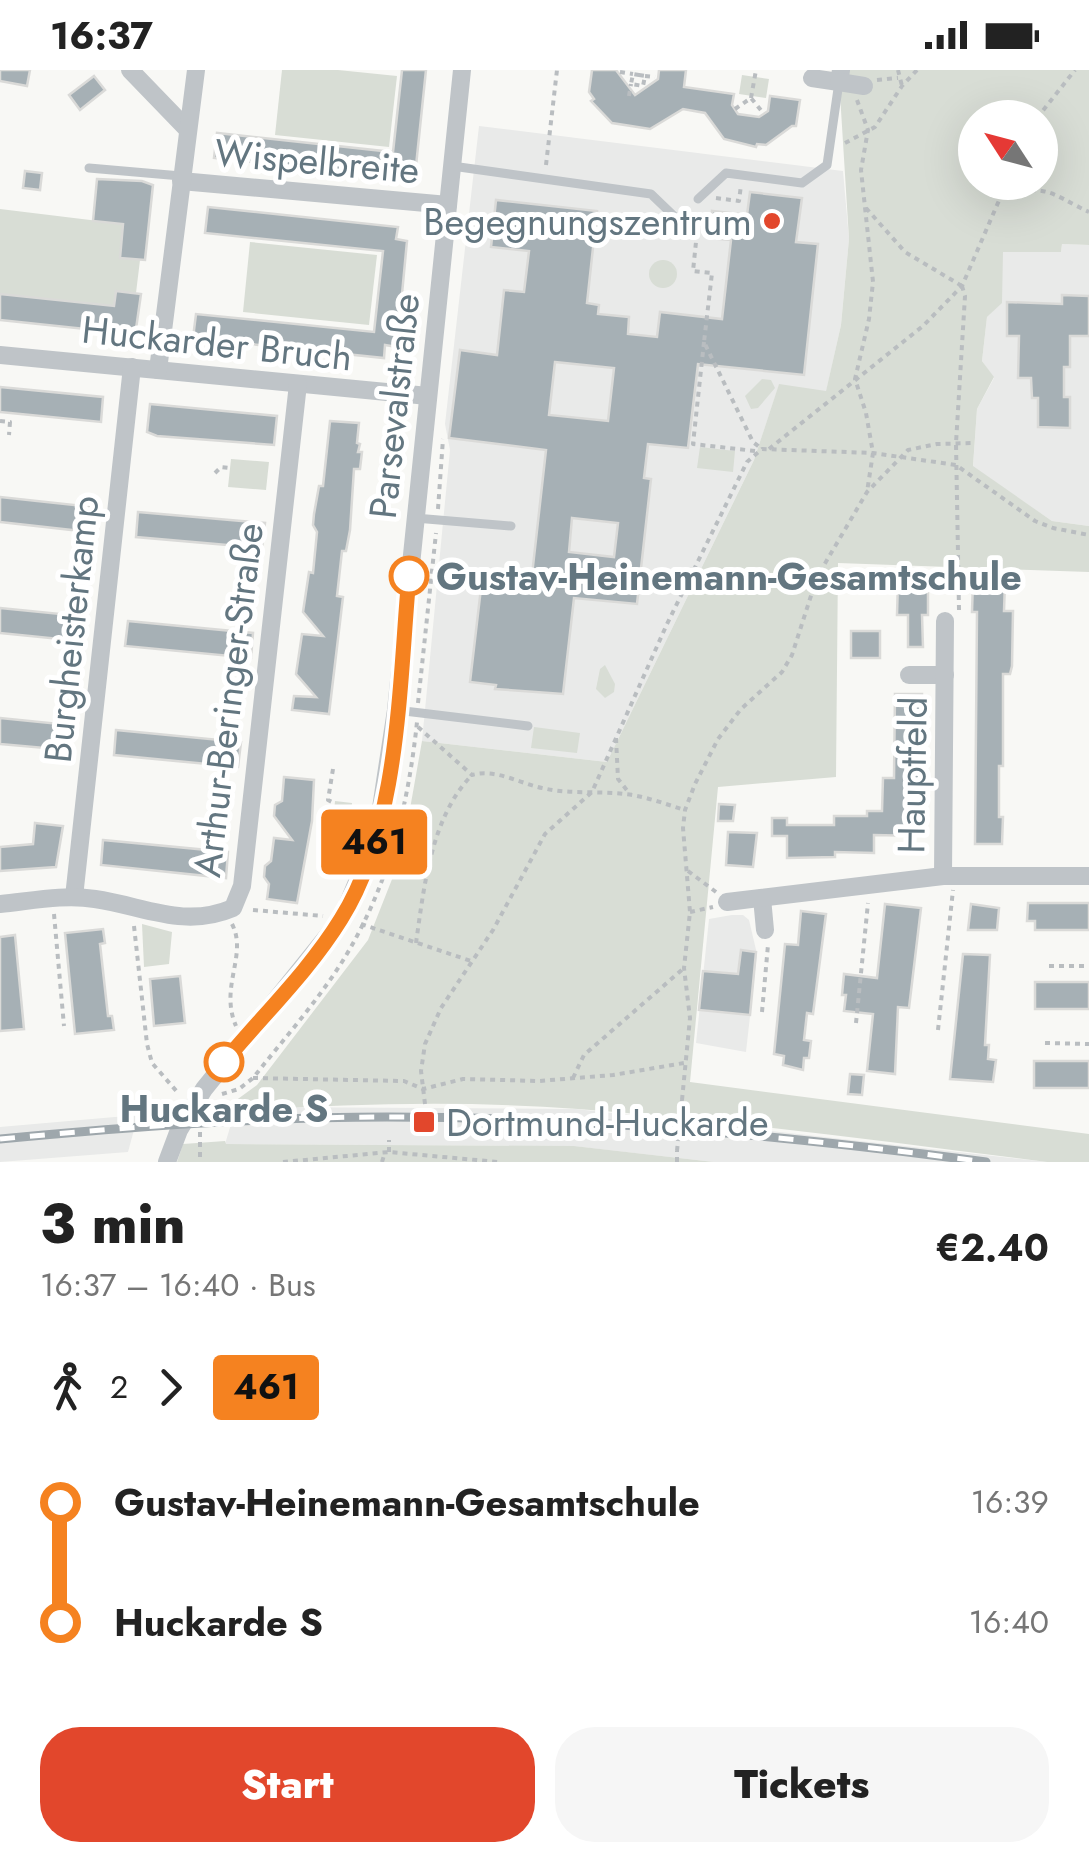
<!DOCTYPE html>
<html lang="en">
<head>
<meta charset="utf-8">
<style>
  :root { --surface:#fff; --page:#f6f6f6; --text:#222; --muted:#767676; --accent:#e2472c }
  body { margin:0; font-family:Jost,sans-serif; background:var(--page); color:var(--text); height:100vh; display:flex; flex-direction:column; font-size:38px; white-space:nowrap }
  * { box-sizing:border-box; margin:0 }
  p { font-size:32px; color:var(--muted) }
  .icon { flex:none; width:55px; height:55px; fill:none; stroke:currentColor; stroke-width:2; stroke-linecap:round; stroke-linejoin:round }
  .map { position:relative; height:1092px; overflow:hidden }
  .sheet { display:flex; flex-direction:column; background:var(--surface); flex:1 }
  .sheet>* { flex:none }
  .badge { padding:0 20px; border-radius:8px; font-size:35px; line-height:65px }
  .needle { width:65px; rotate:306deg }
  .controls { position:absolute; left:958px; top:30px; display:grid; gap:20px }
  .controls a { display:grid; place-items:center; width:100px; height:100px; border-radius:50%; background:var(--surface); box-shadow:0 10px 40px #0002; font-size:50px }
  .map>.badge { position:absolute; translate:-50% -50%; box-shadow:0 0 0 5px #fff }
  .legs { display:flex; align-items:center; gap:15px; height:110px; padding:0 40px; font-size:32px }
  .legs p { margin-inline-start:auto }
  .overview { display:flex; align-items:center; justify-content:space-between; height:170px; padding:0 40px }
  h1 { font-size:55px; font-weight:800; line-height:75px }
  .button { display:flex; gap:20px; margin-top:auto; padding:20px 40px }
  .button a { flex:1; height:115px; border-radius:40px; background:var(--accent); color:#fff; font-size:40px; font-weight:800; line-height:115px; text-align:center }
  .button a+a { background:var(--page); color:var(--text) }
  ul { padding:0 40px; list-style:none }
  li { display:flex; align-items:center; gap:35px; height:120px; font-size:38px }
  li i { display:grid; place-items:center; width:15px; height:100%; margin:0 12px; background:currentColor }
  li i::after { content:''; width:25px; height:25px; margin:-12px; border:8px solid; border-radius:50%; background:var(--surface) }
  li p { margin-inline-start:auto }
  li:first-child i { background:linear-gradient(#0000 50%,currentColor 0) }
  li:last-child i { background:linear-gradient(currentColor 50%,#0000 0) }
  .status { display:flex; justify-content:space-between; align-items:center; height:70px; padding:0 50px; background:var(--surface); direction:ltr }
  .status svg { height:28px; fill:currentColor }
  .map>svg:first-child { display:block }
  .built { fill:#e9eae9 }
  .green { fill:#d8ddd5; fill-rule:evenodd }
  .building { fill:#a6b0b5; stroke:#dadad8; stroke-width:2.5; fill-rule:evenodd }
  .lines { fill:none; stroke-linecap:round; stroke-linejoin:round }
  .path { stroke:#b9bdc0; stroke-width:4; stroke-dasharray:5 5; stroke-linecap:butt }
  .service { stroke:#bfc4c8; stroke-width:9 }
  .minor { stroke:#bfc4c8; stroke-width:18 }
  .rail-casing { stroke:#9ea7ac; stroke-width:9 }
  .rail { stroke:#fff; stroke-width:5; stroke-dasharray:15; stroke-linecap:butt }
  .path-bridge { stroke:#b9bdc0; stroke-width:4; stroke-dasharray:5 5; stroke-linecap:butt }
  .line-1-casing { stroke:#fff; stroke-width:22 }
  .line-1 { stroke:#f58220; stroke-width:15 }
  .poi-dot { fill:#e2472c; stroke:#fff; stroke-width:4 }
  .stop-1-dot { fill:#fff; stroke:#f58220; stroke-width:5 }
  .labels { text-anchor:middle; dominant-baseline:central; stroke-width:10; stroke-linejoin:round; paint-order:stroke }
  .street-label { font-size:38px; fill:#637680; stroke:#fff }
  .poi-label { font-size:38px; fill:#637680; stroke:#fff; text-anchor:end }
  .stop-label { font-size:38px; font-weight:bold; fill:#637680; stroke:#fff; text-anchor:start }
</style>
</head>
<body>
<div class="status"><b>16:37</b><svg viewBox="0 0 49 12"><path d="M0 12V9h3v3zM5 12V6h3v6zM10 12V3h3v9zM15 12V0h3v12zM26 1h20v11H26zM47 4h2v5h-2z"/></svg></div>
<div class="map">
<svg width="1089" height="1092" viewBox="0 0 1089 1092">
  <rect width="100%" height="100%" fill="#f8f8f5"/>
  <g class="built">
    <polygon points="479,56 843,101 849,169 841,255 826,322 779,315 754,390 607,692 422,671 450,380 445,354"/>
    <polygon points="1062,174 1089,175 1089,456 1052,451 973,397 977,339 994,308 982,291 987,247 1002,232 1002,181 1061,182"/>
    <polygon points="732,845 743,845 749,850 757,884 746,982 696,973 709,849"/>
    <polygon points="259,1037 576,1039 1048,1092 714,1092 573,1076 225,1074 235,1041"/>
    <polygon points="138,1045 128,1082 0,1092 0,1057"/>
  </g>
  <g class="green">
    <polygon points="282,0 338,0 397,6 389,77 275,65"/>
    <path d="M844,0H1089V175L1062,174L1061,182H1003L1002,233L987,247L982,291L994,307L977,339L973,396L1052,451L1089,456V502L838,493L836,707L718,717L690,1012L1089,1064V1092H1047C891,1072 735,1051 578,1039C459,1030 338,1034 220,1042L257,1015L368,870L402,784L422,671L607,692L754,390L779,314L826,321L841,255L849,169L840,24ZM975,48H1040V112H975Z"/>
    <polygon points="742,5 769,9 766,28 739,24"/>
    <polygon points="0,139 123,154 120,187 140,190 136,223 116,221 114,236 0,224"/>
    <polygon points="250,172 377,185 369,255 243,242"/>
    <circle cx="663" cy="204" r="14"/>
    <polygon points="762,309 771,310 775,318 758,338 751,339 745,326"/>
    <polygon points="700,377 735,381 733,402 697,398"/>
    <polygon points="231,389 269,392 266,420 228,417"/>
    <polygon points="605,595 615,614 614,622 605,628 596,619 600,599"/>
    <polygon points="534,657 580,663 577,683 531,678"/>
    <polygon points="335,731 352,733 350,755 333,754"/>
    <polygon points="142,854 172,862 169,894 144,897"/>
    <polygon points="225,1071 226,1074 574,1076 714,1092 177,1092 183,1074"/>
  </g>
  <g class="building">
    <polygon points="0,0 30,0 27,16 0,11"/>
    <polygon points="402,0 426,0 416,96 404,95 402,108 214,88 217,63 393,82"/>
    <polygon points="592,0 616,0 635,25 658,9 659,0 686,0 684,17 734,24 732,35 738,44 759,47 768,41 770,26 800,30 796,56 792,56 766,75 757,74 756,77 724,69 705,43 683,39 650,59 612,53 591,31 594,29 589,22"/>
    <polygon points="94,6 105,20 80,40 69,25"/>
    <polygon points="25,101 42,103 40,120 23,118"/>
    <polygon points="97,109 142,111 153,115 145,190 120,188 123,154 93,151"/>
    <path d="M750,122L802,128L796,172L818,174L804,305L698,294L688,378L648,374L644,408L651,409L637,534L574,528L563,624L495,619L496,615L470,612L481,518L530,523L546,380L449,368L460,280L497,285L504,220L524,222L529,181L491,177L496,130L597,141L587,233L599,235L598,244L629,247L628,264L657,267L660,242L722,249L731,170L710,168L712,141L747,145ZM555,292L614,298L608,351L549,345ZM572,448L618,453L614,487L569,482Z"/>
    <polygon points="208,137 398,157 396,169 407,171 397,277 385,275 384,288 193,268 196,244 374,262 383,181 205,163"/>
    <polygon points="116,221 141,224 136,259 124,257 123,263 0,250 0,224 114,236"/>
    <polygon points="1062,225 1089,226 1089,266 1070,266 1070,297 1064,297 1064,327 1070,327 1070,358 1038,357 1038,328 1032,328 1031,308 1018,308 1019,266 1007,266 1007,232 1062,234"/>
    <polygon points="0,317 103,327 101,352 0,342"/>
    <polygon points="150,334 277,346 274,375 157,366 147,362"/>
    <polygon points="330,351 359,353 357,373 360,374 358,382 362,382 360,399 354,399 350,460 346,481 342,481 337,526 343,527 329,644 292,640 294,626 316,627 296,604 302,564 323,566 303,542 309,502 313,503 317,462 313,455 314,444 319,416 323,416"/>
    <polygon points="0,427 93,437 90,462 0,452"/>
    <polygon points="138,442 265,453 262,478 136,467"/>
    <rect x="940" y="503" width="16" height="18"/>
    <polygon points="904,508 928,508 928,545 922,545 923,577 908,577 908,545 897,545 898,511 904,511"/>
    <polygon points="973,511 1005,512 1004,541 1013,541 1012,596 1010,604 1003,604 1003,696 999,696 999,747 1003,747 1002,774 975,774 977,542 972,542"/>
    <polygon points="0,538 81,546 79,571 0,563"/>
    <polygon points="128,551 253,563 251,588 125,576"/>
    <rect x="851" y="561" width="29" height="27"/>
    <polygon points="895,624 922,624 921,766 874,765 874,783 835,782 835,787 787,788 787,766 772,766 772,748 787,748 787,755 834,755 834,746 867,746 867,741 882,741 883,708 894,708"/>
    <polygon points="0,648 70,655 67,680 0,674"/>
    <polygon points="116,660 241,672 238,697 114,685"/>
    <polygon points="284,707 314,710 312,751 297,833 267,829 269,814 264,807 265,796 271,791 274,768 292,770 274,746 275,735 282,731"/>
    <polygon points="719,734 735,735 733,751 718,751"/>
    <polygon points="35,753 63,756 56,797 0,801 0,777 33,774"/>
    <polygon points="728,762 757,763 753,797 726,795"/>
    <polygon points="103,770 228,782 226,808 101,795"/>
    <polygon points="1028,833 1089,833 1089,860 1035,860 1035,851 1027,851"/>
    <polygon points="885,834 921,838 909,938 898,937 895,1004 867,1001 873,944 844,941 846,925 842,925 844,904 877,908"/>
    <polygon points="971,834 999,838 997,860 968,860"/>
    <polygon points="801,841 826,844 813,944 807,943 804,970 811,971 809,988 804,988 803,1000 783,995 784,986 774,984 785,874 798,875"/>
    <polygon points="103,859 105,873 100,874 108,946 112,946 114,960 75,964 65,863"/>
    <polygon points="15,865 24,959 0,961 0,867"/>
    <polygon points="741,880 756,882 750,945 699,940 703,901 738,904"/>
    <polygon points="963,884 990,885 985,975 989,975 988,989 996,990 993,1012 950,1009"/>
    <polygon points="180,906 185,953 154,956 150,909"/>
    <rect x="1035" y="912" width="54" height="27"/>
    <rect x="1034" y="991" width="55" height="27"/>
    <polygon points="850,1004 864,1005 862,1025 848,1024"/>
  </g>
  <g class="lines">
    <g class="path">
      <polyline points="898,0 902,16"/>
      <polyline points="620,2 633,4"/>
      <polyline points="639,5 645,6 643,16 631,14 633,4 639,5 639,0"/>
      <polyline points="645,6 655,7"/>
      <polyline points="877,10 898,8"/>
      <polyline points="629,26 631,14"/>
      <polyline points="751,28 756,0"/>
      <polyline points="857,30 868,60 861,100 873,212 869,249 855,309 866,343 873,383 867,422"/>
      <polyline points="735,39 751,28 764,44"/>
      <polyline points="1037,48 1075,0"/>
      <polyline points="845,73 875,57 902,16 917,0"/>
      <polyline points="546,95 557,0"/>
      <path d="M1001,125C1049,114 1049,123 1089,142"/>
      <polyline points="716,128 739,131 741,115"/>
      <polyline points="866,138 905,182 962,216"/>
      <polyline points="699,143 693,201 712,203 704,272 753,372 762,379"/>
      <polyline points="704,272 693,374 755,381"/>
      <polyline points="0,351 10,352 9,365"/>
      <polyline points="769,379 923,256 962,216 1007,112"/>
      <polyline points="215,403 221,397 230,398"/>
      <polyline points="438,439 443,369"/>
      <polyline points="959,540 956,373 965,226 962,216"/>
      <polyline points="418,633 436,463"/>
      <path d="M418,657L472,705C497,698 522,715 547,719C572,724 598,721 624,724C645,726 665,734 685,740"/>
      <polyline points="616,668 618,709 630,724"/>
      <polyline points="333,699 328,730 334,733"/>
      <polyline points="688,801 716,822"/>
      <polyline points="253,840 323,846"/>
      <polyline points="690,842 713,837"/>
      <polyline points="54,844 64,956"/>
      <path d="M232,854C248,885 219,917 236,956"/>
      <polyline points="361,854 471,891"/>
      <polyline points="134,856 147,974 152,993 179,1024"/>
      <path d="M416,873C424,817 431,747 472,705"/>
      <polyline points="1049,896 1089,896"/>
      <polyline points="762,942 768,875"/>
      <polyline points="856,953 868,833"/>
      <polyline points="938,960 953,820"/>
      <polyline points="1045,973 1089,974"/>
      <polyline points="253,1008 404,1011 423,1019 463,1009 539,1011 613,1005 684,993"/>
      <polyline points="573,1008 584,985 684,898"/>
      <path d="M222,1024L239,1019L253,1008C283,970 316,933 342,892C388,818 408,738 417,652"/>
      <polyline points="682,1030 690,948 684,898 690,842 683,758 685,740 695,714 718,669 741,639 782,602 792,585 817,507 867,422 908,380 937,374 974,373"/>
      <polyline points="425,1034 421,1001 425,974 441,938 493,860 545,764 592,722 667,554 747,392 762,379 873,383 956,395 1035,451 1053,458 1089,465"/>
      <polyline points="200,1062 200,1092"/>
      <polyline points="389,1082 389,1070"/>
      <polyline points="283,1092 389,1082 498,1092"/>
      <polyline points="382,1092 385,1082"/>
      <polyline points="677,1092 677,1081"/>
    </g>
    <g class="service">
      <polyline points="452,96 651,124 677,149"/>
      <polyline points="89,98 181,106"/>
      <polyline points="698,129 726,103 802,113 827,95 839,12"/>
      <polyline points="415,448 511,456"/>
      <polyline points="396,640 528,656"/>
    </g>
    <g class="minor">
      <polyline points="130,0 187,59"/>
      <polyline points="812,8 839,12 841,0"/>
      <polyline points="839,12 864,16"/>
      <polyline points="181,111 448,135"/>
      <polyline points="0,285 428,326"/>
      <polyline points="158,300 196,0"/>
      <polyline points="909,605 945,605"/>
      <polyline points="943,806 945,551"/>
      <polyline points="74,827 132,297"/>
      <polyline points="762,828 765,860"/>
      <polyline points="727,832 943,806 1089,806"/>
      <path d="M0,834C31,831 64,824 95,829C144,836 184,859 233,838L242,816L298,314"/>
      <polyline points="167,1092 179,1060 204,1019 342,848 377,764 396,640 462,0"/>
    </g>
    <g class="rail-casing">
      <path id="rail" d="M0,1069C129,1057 258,1047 387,1047C588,1047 787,1066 986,1092"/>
    </g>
    <use href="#rail" class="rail"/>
    <polyline class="path-bridge" points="677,1081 682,1030"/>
  </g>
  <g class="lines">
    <g class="line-1-casing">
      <path id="line-1" d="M224,992C263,945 309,901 341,849C400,755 399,614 409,506"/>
    </g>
    <use href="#line-1" class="line-1"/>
  </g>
  <g class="poi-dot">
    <circle cx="772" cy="151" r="10"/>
    <rect x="412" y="1040" width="24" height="24" rx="5"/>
  </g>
  <g class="stop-1-dot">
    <circle cx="409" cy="506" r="18"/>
    <circle cx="224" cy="992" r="18"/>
  </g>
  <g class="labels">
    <g class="street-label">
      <text transform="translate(317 91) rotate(5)">Wispelbreite</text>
      <text transform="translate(217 273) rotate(6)">Huckarder Bruch</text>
      <text transform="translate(394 336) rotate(-84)">Parsevalstraße</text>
      <text transform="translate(71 559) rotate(-84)">Burgheisterkamp</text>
      <text transform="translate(228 630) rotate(-83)">Arthur-Beringer-Straße</text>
      <text transform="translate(912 705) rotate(-89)">Hauptfeld</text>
    </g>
    <g class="poi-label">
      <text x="752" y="151">Begegnungszentrum</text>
      <text x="446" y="1052" text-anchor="start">Dortmund-Huckarde</text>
    </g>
    <g class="stop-label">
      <text x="436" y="506">Gustav-Heinemann-Gesamtschule</text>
      <text x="224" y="1038" text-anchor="middle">Huckarde S</text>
    </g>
  </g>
</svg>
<div class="controls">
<a><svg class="needle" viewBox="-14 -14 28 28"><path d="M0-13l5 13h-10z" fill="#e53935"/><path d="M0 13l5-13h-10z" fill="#767676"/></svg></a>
</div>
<b class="badge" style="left:374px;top:772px;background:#f58220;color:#111">461</b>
</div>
<section class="sheet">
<div class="overview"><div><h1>3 min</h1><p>16:37 – 16:40 · Bus</p></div><b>€2.40</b></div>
<div class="legs"><svg class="icon" aria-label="walk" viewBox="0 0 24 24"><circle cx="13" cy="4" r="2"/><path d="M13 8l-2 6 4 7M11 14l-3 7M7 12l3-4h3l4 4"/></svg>2<svg class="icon" aria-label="forward" viewBox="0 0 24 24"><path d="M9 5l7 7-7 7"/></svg><b class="badge" style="background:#f58220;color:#111">461</b></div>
<ul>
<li><i style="color:#f58220"></i><b>Gustav-Heinemann-Gesamtschule</b><p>16:39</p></li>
<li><i style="color:#f58220"></i><b>Huckarde S</b><p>16:40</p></li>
</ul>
<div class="button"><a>Start</a><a>Tickets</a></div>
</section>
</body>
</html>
